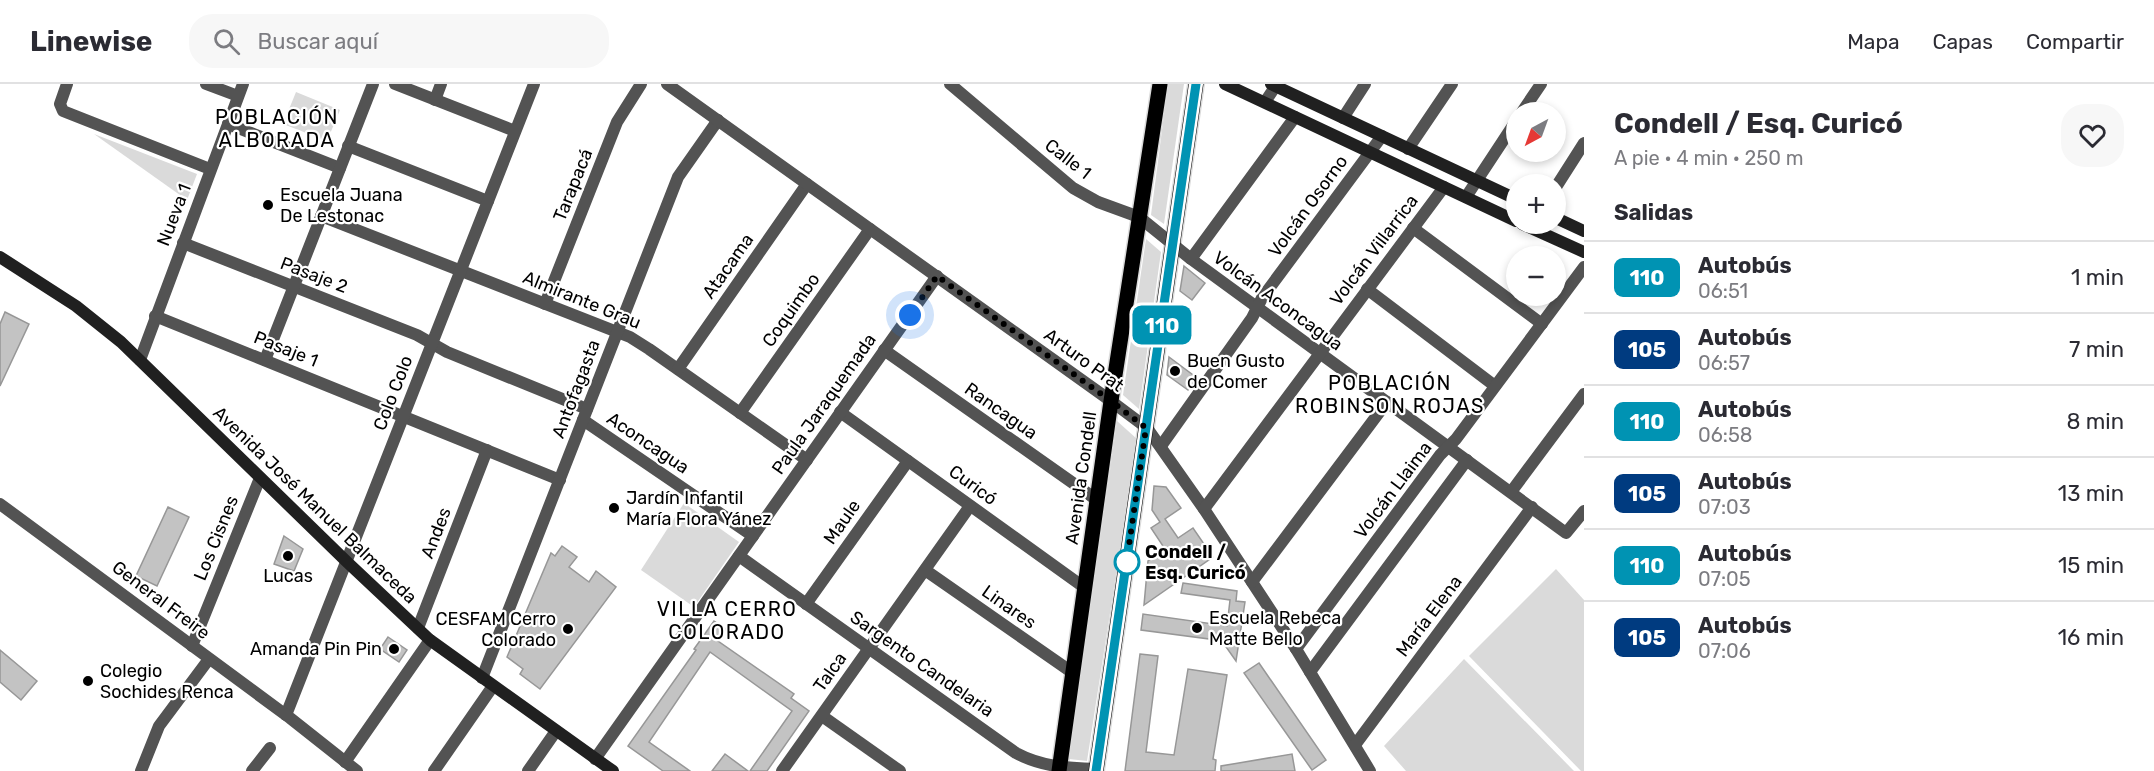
<!DOCTYPE html>
<html lang="es">
<head>
<meta charset="utf-8">
<style>
  :root { --surface:#fff; --page:#f7f7f7; --text:#2b2b33; --muted:#7c7c81; --line:#e1e1e2 }
  body { margin:0; font-family:Rubik,sans-serif; background:var(--page); color:var(--text); height:100vh; display:flex; flex-direction:column; font-size:22px; white-space:nowrap }
  * { box-sizing:border-box; margin:0 }
  p { font-size:20px; color:var(--muted) }
  .icon { flex:none; width:33px; height:33px; fill:none; stroke:currentColor; stroke-width:2; stroke-linecap:round; stroke-linejoin:round }
  .map { position:relative; flex:1; overflow:hidden }
  .panel { display:flex; flex-direction:column; background:var(--surface); width:570px }
  .panel>* { flex:none }
  .badge { padding:0 12px; border-radius:9px; font-size:21px; line-height:39px }
  .needle { width:39px; rotate:221deg }
  .buttons { position:absolute; left:1506px; top:18px; display:grid; gap:12px }
  .buttons a { display:grid; place-items:center; width:60px; height:60px; border-radius:50%; background:var(--surface); box-shadow:0 3px 9px #0003; font-size:30px }
  .you { position:absolute; width:30px; height:30px; margin:-15px; border:4px solid #fff; border-radius:50%; background:#1a73e8; box-shadow:0 0 0 9px #1a73e833 }
  .map>.badge { position:absolute; translate:-50% -50%; box-shadow:0 0 0 3px #fff }
  h2 { padding:0 30px; font-size:22px; line-height:54px }
  .round { display:grid; place-items:center; flex:none; width:63px; height:63px; border-radius:24px; background:var(--page) }
  .overview { display:flex; align-items:center; justify-content:space-between; height:102px; padding:0 30px }
  h1 { font-size:28px; font-weight:700; line-height:45px }
  ul { padding:0; list-style:none }
  li { display:flex; align-items:center; gap:18px; height:72px; padding:0 30px; border-top:2px solid var(--line) }
  li div { flex:1 }
  li b { display:block; font-size:22px }
  li em { font-style:normal }
  li .badge { min-width:66px; font-weight:700; text-align:center }
  header { display:flex; align-items:center; gap:36px; box-sizing:border-box; height:84px; padding:0 30px; background:var(--surface); border-bottom:2px solid var(--line) }
  header strong { font-size:28px }
  nav { display:flex; gap:33px; margin-inline-start:auto; font-size:21px }
  .search { width:420px; height:54px; background:var(--page); display:flex; align-items:center; gap:15px; box-sizing:border-box; padding:0 21px; border-radius:24px; color:var(--muted); font-size:22px }
  main { display:flex; flex:1; min-height:0 }
  .map>svg:first-child { display:block }
  .green { fill:#dadada }
  .building { fill:#c3c3c3; stroke:#979797; stroke-width:1.5 }
  .lines { fill:none; stroke-linecap:round; stroke-linejoin:round }
  .primary-casing { stroke:#dbdbdb; stroke-width:18 }
  .minor { stroke:#535353; stroke-width:12 }
  .tertiary { stroke:#535353; stroke-width:12 }
  .secondary { stroke:#202020; stroke-width:12 }
  .primary { stroke:#000; stroke-width:15 }
  .line-casing { stroke:#fff; stroke-width:14 }
  .line { stroke:#0093b3; stroke-width:9 }
  .walk { stroke:#000; stroke-width:6; stroke-dasharray:0 10.8 }
  .poi-dot { fill:#000; stroke:#fff; stroke-width:2 }
  .stop-dot { fill:#fff; stroke:#0093b3; stroke-width:3 }
  .labels { text-anchor:middle; dominant-baseline:central; stroke-width:4.5; stroke-linejoin:round; paint-order:stroke }
  .street-label { font-size:18px; fill:#000; stroke:#fff }
  .poi-label { font-size:18px; fill:#000; stroke:#fff; text-anchor:start }
  .stop-label { font-size:18px; font-weight:bold; fill:#000; stroke:#fff; text-anchor:start }
  .neighbourhood-label { font-size:20px; letter-spacing:1.5px; fill:#000; stroke:#fff }
</style>
</head>
<body>
<header>
<strong>Linewise</strong>
<div class="search"><svg class="icon" aria-label="search" viewBox="0 0 24 24"><circle cx="10" cy="10" r="6"/><path d="M15 15l6 6"/></svg>Buscar aquí</div>
<nav><a>Mapa</a><a>Capas</a><a>Compartir</a></nav>
</header>
<main>
<div class="map">
<svg width="1584" height="687" viewBox="0 0 1584 687">
  <rect width="100%" height="100%" fill="#fff"/>
  <g class="green">
    <polygon points="1168,0 1184,0 1164,140 1151,131"/>
    <polygon points="296,8 340,26 327,57 283,40"/>
    <polygon points="94,50 197,90 187,116"/>
    <polygon points="1146,155 1161,168 1139,325 1123,311"/>
    <polygon points="1117,337 1137,355 1087,677 1069,675"/>
    <polygon points="684,419 739,458 694,523 641,486"/>
    <polygon points="1556,485 1584,516 1584,687 1581,687 1469,572"/>
    <polygon points="1464,575 1574,687 1406,687 1384,662"/>
  </g>
  <g class="building">
    <polygon points="1184,182 1205,199 1192,216 1180,207"/>
    <polygon points="5,228 29,240 0,302 0,240"/>
    <polygon points="1169,273 1197,294 1188,306 1167,291"/>
    <polygon points="1154,402 1166,403 1181,424 1165,435 1178,454 1193,444 1213,473 1144,521 1148,477 1165,465 1151,444 1160,438 1152,426"/>
    <polygon points="168,423 189,433 157,502 136,492"/>
    <polygon points="284,452 303,465 294,487 274,480"/>
    <polygon points="562,462 577,473 569,483 589,498 596,487 616,503 540,605 520,590 523,585 507,573 551,469 555,472"/>
    <polygon points="1183,499 1237,507 1236,517 1245,518 1236,577 1224,560 1224,557 1141,546 1143,530 1227,542 1230,516 1181,509"/>
    <polygon points="714,537 726,545 718,557 794,610 791,614 809,627 767,687 750,687 792,627 710,568 649,658 690,687 663,687 628,662 696,566 694,565"/>
    <polygon points="388,553 407,566 399,578 380,565"/>
    <polygon points="0,566 37,597 21,616 0,598"/>
    <polygon points="1140,570 1158,572 1146,668 1174,671 1188,585 1227,591 1213,675 1216,676 1215,687 1125,687"/>
    <polygon points="1259,579 1326,676 1312,686 1244,589"/>
    <polygon points="725,670 748,687 712,687"/>
    <polygon points="1292,670 1295,687 1221,687 1221,682"/>
  </g>
  <g class="lines">
    <g class="primary-casing">
      <g id="primary">
        <polyline points="1059,687 1111,317 1160,0"/>
        <polyline points="1096,687 1196,0"/>
      </g>
    </g>
    <g class="minor">
      <polyline points="67,0 60,20 63,27 210,85"/>
      <polyline points="206,0 238,12"/>
      <polyline points="395,0 515,47"/>
      <polyline points="950,0 1073,104 1098,118 1139,133 1191,175 1566,449 1584,427"/>
      <polyline points="435,16 441,0"/>
      <polyline points="1265,18 1277,0"/>
      <polyline points="1522,28 1541,0"/>
      <polyline points="1343,34 1365,0"/>
      <polyline points="228,40 340,84"/>
      <polyline points="348,62 488,117"/>
      <polyline points="1408,65 1452,0"/>
      <polyline points="1556,103 1584,59"/>
      <polyline points="1466,113 1516,37"/>
      <polyline points="321,132 630,253 649,265 807,376"/>
      <polyline points="1413,144 1542,240"/>
      <polyline points="183,159 417,251 447,268 587,325"/>
      <polyline points="1191,175 1295,33"/>
      <polyline points="1367,205 1495,302"/>
      <polyline points="545,220 617,38 641,0"/>
      <polyline points="155,232 560,396"/>
      <polyline points="884,266 1097,416"/>
      <polyline points="140,276 243,0"/>
      <polyline points="265,276 373,0"/>
      <polyline points="678,285 807,100"/>
      <polyline points="840,328 1085,504"/>
      <polyline points="740,329 870,145"/>
      <polyline points="583,336 753,452"/>
      <polyline points="1147,344 1204,425 1296,565 1370,687"/>
      <polyline points="1161,362 1252,234 1262,214 1382,52"/>
      <polyline points="1511,408 1584,310"/>
      <polyline points="1204,425 1444,103"/>
      <path d="M739,472L1016,669C1042,683 1068,684 1097,685"/>
      <polyline points="925,486 1073,589"/>
      <polyline points="1252,498 1387,318"/>
      <polyline points="806,520 908,377"/>
      <polyline points="418,544 487,366"/>
      <polyline points="192,562 260,394"/>
      <polyline points="1296,565 1440,371 1456,355 1584,183"/>
      <polyline points="1310,588 1467,376"/>
      <polyline points="482,594 678,93 718,36"/>
      <polyline points="286,631 534,0"/>
      <polyline points="822,632 900,687"/>
      <polyline points="1355,661 1532,423"/>
      <polyline points="595,675 937,192"/>
      <polyline points="345,678 430,556"/>
      <polyline points="141,687 159,642 209,575"/>
      <polyline points="252,687 270,664"/>
      <polyline points="434,687 493,602"/>
      <polyline points="528,687 556,647"/>
      <polyline points="782,687 970,422"/>
    </g>
    <g class="tertiary">
      <polyline points="667,0 1111,317 1147,344"/>
      <polyline points="0,420 290,634 357,687"/>
    </g>
    <g class="secondary">
      <polyline points="1225,0 1516,137"/>
      <polyline points="1271,0 1516,115"/>
      <polyline points="1556,134 1584,147"/>
      <polyline points="1522,140 1584,168"/>
      <polyline points="0,173 76,222 121,258 346,477 430,556 613,687"/>
    </g>
    <use href="#primary" class="primary"/>
  </g>
  <g class="lines">
    <g class="line-casing">
      <polyline id="line" points="1096,687 1196,0"/>
    </g>
    <use href="#line" class="line"/>
    <polyline class="walk" points="910,231 937,192 1111,317 1146,344 1126,482 1127,478"/>
  </g>
  <g class="poi-dot">
    <circle cx="268" cy="121" r="6"/>
    <circle cx="1175" cy="287" r="6"/>
    <circle cx="614" cy="424" r="6"/>
    <circle cx="288" cy="472" r="6"/>
    <circle cx="1197" cy="544" r="6"/>
    <circle cx="568" cy="545" r="6"/>
    <circle cx="394" cy="565" r="6"/>
    <circle cx="88" cy="597" r="6"/>
  </g>
  <circle class="stop-dot" cx="1127" cy="478" r="12"/>
  <g class="labels">
    <g class="street-label">
      <text transform="translate(1068 75) rotate(38)">Calle 1</text>
      <text transform="translate(573 101) rotate(-68)">Tarapacá</text>
      <text transform="translate(1308 122) rotate(-54)">Volcán Osorno</text>
      <text transform="translate(174 131) rotate(-69)">Nueva 1</text>
      <text transform="translate(1374 166) rotate(-53)">Volcán Villarrica</text>
      <text transform="translate(728 182) rotate(-55)">Atacama</text>
      <text transform="translate(314 191) rotate(21)">Pasaje 2</text>
      <text transform="translate(582 216) rotate(22)">Almirante Grau</text>
      <text transform="translate(1278 217) rotate(36)">Volcán Aconcagua</text>
      <text transform="translate(791 226) rotate(-55)">Coquimbo</text>
      <text transform="translate(286 265) rotate(22)">Pasaje 1</text>
      <text transform="translate(1084 276) rotate(36)">Arturo Prat</text>
      <text transform="translate(576 305) rotate(-69)">Antofagasta</text>
      <text transform="translate(393 309) rotate(-69)">Colo Colo</text>
      <text transform="translate(824 320) rotate(-55)">Paula Jaraquemada</text>
      <text transform="translate(1001 327) rotate(35)">Rancagua</text>
      <text transform="translate(648 359) rotate(34)">Aconcagua</text>
      <text transform="translate(1081 394) rotate(-82)">Avenida Condell</text>
      <text transform="translate(973 401) rotate(36)">Curicó</text>
      <text transform="translate(1393 406) rotate(-53)">Volcán Llaima</text>
      <text transform="translate(315 421) rotate(44)">Avenida José Manuel Balmaceda</text>
      <text transform="translate(842 438) rotate(-55)">Maule</text>
      <text transform="translate(436 449) rotate(-69)">Andes</text>
      <text transform="translate(216 454) rotate(-68)">Los Cisnes</text>
      <text transform="translate(161 516) rotate(37)">General Freire</text>
      <text transform="translate(1009 523) rotate(35)">Linares</text>
      <text transform="translate(1429 532) rotate(-53)">María Elena</text>
      <text transform="translate(922 580) rotate(35)">Sargento Candelaria</text>
      <text transform="translate(830 588) rotate(-55)">Talca</text>
    </g>
    <g class="poi-label">
      <text x="280" y="111">Escuela Juana<tspan x="280" dy="21">De Lestonac</tspan></text>
      <text x="1187" y="277">Buen Gusto<tspan x="1187" dy="21">de Comer</tspan></text>
      <text x="626" y="414">Jardín Infantil<tspan x="626" dy="21">María Flora Yánez</tspan></text>
      <text x="288" y="492" text-anchor="middle">Lucas</text>
      <text x="1209" y="534">Escuela Rebeca<tspan x="1209" dy="21">Matte Bello</tspan></text>
      <text x="556" y="535" text-anchor="end">CESFAM Cerro<tspan x="556" dy="21">Colorado</tspan></text>
      <text x="382" y="565" text-anchor="end">Amanda Pin Pin</text>
      <text x="100" y="587">Colegio<tspan x="100" dy="21">Sochides Renca</tspan></text>
    </g>
    <g class="stop-label">
      <text x="1145" y="468">Condell /<tspan x="1145" dy="21">Esq. Curicó</tspan></text>
    </g>
    <g class="neighbourhood-label">
      <text x="277" y="33">POBLACIÓN<tspan x="277" dy="23">ALBORADA</tspan></text>
      <text x="1390" y="299">POBLACIÓN<tspan x="1390" dy="23">ROBINSON ROJAS</tspan></text>
      <text x="727" y="525">VILLA CERRO<tspan x="727" dy="23">COLORADO</tspan></text>
    </g>
  </g>
</svg>
<div class="buttons">
<a><svg class="needle" viewBox="-14 -14 28 28"><path d="M0-13l5 13h-10z" fill="#e53935"/><path d="M0 13l5-13h-10z" fill="#7c7c81"/></svg></a>
<a>+</a>
<a>−</a>
</div>
<div class="you" style="left:910px;top:231px"></div>
<b class="badge" style="left:1162px;top:241px;background:#0093b3;color:#fff">110</b>
</div>
<section class="panel">
<div class="overview"><div><h1>Condell / Esq. Curicó</h1><p>A pie · 4 min · 250 m</p></div><a class="round"><svg class="icon" aria-label="heart" viewBox="0 0 24 24"><path d="M12 20l-8-8c-3-5 5-10 8-4 3-6 11-1 8 4z"/></svg></a></div>
<h2>Salidas</h2>
<ul>
<li><span class="badge" style="background:#0093b3;color:#fff">110</span><div><b>Autobús</b><p>06:51</p></div><em>1 min</em></li>
<li><span class="badge" style="background:#003b80;color:#fff">105</span><div><b>Autobús</b><p>06:57</p></div><em>7 min</em></li>
<li><span class="badge" style="background:#0093b3;color:#fff">110</span><div><b>Autobús</b><p>06:58</p></div><em>8 min</em></li>
<li><span class="badge" style="background:#003b80;color:#fff">105</span><div><b>Autobús</b><p>07:03</p></div><em>13 min</em></li>
<li><span class="badge" style="background:#0093b3;color:#fff">110</span><div><b>Autobús</b><p>07:05</p></div><em>15 min</em></li>
<li><span class="badge" style="background:#003b80;color:#fff">105</span><div><b>Autobús</b><p>07:06</p></div><em>16 min</em></li>
</ul>
</section>
</main>
</body>
</html>
